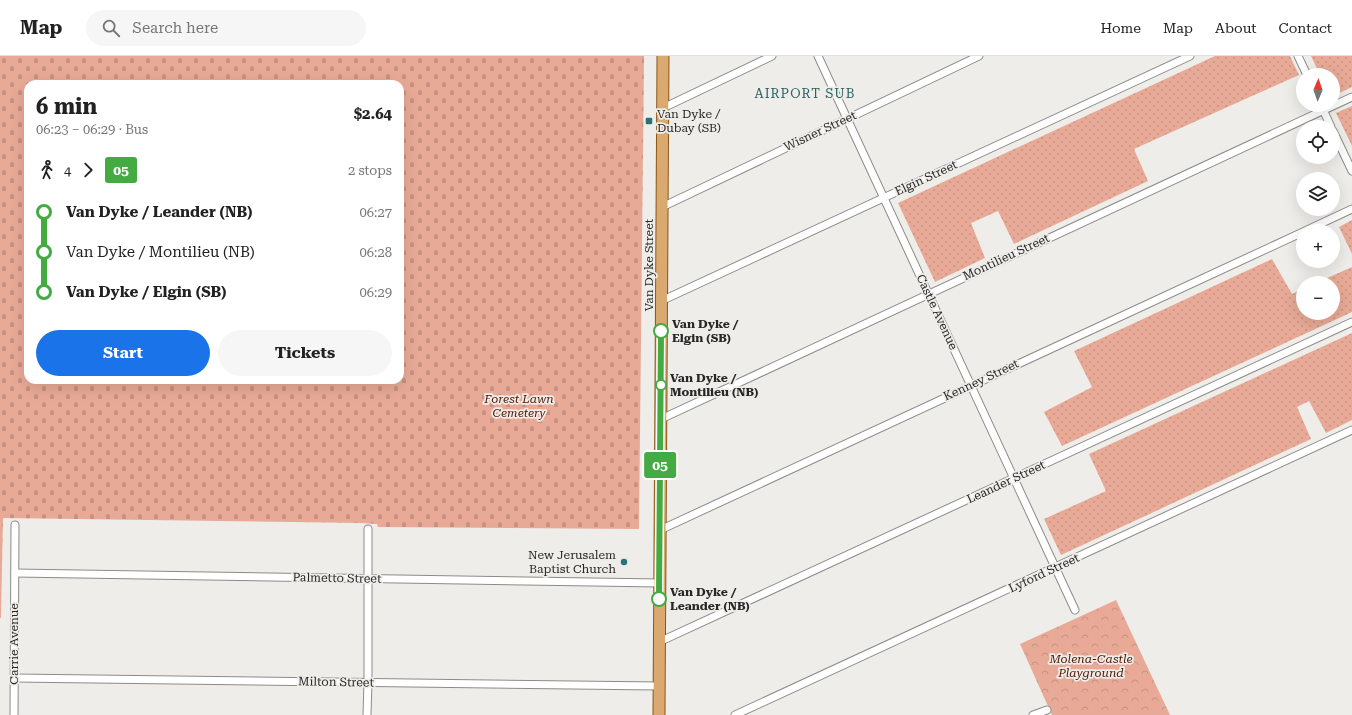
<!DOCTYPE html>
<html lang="en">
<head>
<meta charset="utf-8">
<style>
  :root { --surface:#fff; --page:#f6f6f6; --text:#222; --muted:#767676; --line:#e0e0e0; --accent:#1a73e8 }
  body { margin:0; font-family:"Roboto Serif",serif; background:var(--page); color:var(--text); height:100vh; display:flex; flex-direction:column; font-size:15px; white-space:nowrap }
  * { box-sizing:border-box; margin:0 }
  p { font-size:13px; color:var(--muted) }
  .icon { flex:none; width:22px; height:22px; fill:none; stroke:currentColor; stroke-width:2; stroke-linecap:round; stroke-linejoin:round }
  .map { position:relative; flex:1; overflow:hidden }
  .drawer { position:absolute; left:24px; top:24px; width:380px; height:304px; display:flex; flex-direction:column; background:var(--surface); border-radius:12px; box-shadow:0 4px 16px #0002 }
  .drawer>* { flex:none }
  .badge { padding:0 8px; border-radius:3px; font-size:14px; line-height:26px }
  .needle { width:26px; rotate:2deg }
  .tools { position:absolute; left:1296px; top:12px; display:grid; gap:8px }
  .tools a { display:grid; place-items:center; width:44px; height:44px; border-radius:50%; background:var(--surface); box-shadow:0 4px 16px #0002; font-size:20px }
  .map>.badge { position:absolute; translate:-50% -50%; box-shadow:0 0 0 2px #fff }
  .legs { display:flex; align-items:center; gap:6px; height:44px; padding:0 12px; font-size:13px }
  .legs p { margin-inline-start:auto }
  .overview { display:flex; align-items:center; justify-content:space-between; height:68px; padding:0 12px }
  h1 { font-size:22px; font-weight:700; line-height:30px }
  .primary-button { display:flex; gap:8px; margin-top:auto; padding:8px 12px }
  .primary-button a { flex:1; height:46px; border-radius:24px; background:var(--accent); color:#fff; font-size:16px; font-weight:700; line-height:46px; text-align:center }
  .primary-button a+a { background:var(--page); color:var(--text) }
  ul { padding:0 12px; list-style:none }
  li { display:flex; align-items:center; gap:14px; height:40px; font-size:15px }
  li i { display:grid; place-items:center; width:6px; height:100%; margin:0 5px; background:currentColor }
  li i::after { content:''; width:10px; height:10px; margin:-5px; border:3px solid; border-radius:50%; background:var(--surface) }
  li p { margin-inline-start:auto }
  li:first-child i { background:linear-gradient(#0000 50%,currentColor 0) }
  li:last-child i { background:linear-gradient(currentColor 50%,#0000 0) }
  header { display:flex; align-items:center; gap:24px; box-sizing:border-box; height:56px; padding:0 20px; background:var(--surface); border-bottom:1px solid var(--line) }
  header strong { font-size:19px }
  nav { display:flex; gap:22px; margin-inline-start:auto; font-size:14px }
  .search { width:280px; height:36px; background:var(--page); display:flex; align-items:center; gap:10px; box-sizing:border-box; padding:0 14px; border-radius:22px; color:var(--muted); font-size:15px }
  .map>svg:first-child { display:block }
  .grass { fill:url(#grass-dots) }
  .cemetery { fill:url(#cemetery-stones); fill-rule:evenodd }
  .park { fill:url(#park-crowns) }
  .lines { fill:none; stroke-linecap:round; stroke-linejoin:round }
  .minor-casing { stroke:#8d8b87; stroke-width:9 }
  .primary-casing { stroke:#8c5617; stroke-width:13 }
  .minor { stroke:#fff; stroke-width:7 }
  .primary { stroke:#daa970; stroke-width:11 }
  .line-1-casing { stroke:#fff; stroke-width:9 }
  .line-1 { stroke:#44aa42; stroke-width:6 }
  .poi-dot { fill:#297374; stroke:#efede9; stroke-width:1.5 }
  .stop-1-dot { fill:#fff; stroke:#44aa42; stroke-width:2 }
  .labels { text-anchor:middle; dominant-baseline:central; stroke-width:3.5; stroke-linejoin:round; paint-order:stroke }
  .poi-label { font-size:12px; fill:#272725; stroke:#efede9; text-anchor:start }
  .street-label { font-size:12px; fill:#272725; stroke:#efede9 }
  .stop-label { font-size:12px; font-weight:bold; fill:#272725; stroke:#efede9; text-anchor:start }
  .park-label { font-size:12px; font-style:italic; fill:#521500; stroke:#efede9 }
  .neighbourhood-label { font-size:13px; letter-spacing:1px; fill:#276162; stroke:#efede9 }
</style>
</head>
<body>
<header>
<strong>Map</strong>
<div class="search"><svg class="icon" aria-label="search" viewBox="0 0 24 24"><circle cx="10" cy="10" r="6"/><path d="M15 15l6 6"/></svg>Search here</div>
<nav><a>Home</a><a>Map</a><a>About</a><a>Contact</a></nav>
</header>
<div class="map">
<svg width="1352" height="659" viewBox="0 0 1352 659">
  <defs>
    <pattern id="grass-dots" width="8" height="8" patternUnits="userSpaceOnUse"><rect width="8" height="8" fill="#e8aa96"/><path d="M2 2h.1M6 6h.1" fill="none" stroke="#c79281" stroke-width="1.8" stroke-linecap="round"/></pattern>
    <pattern id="cemetery-stones" width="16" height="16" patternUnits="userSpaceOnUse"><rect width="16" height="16" fill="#e8aa96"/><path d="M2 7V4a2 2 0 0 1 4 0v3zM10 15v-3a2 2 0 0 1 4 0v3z" fill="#c79281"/></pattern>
    <pattern id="park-crowns" width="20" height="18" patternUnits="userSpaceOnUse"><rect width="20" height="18" fill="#e8aa96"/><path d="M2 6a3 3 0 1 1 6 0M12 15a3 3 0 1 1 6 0" fill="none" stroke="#c79281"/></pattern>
  </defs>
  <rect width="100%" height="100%" fill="#efede9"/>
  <g class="grass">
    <polygon points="1215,0 1290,0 1299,19 1134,93 1148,125 1014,188 998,155 971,167 985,202 935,226 898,147"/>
    <polygon points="1311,0 1352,0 1352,31 1333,40 1333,19 1320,19"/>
    <polygon points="1352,50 1352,90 1336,57"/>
    <polygon points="1352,164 1352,198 1339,171"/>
    <polygon points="1272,203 1292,238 1303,233 1303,257 1333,257 1333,227 1316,227 1352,211 1352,256 1062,390 1044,356 1092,331 1074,295"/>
    <polygon points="1352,277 1352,364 1326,377 1309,345 1297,351 1311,383 1061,499 1044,463 1106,435 1089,398"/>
  </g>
  <path class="cemetery" d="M0,0H644L639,473L378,471L377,468L360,467L3,462L1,558V562H0ZM28,28H400V324H28Z"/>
  <polygon class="park" points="1116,544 1170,659 1052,659 1020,588"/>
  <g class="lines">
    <g class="minor-casing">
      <g id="minor">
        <polyline points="818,0 1075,554"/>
        <polyline points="1298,0 1307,19"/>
        <polyline points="1321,49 1331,71"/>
        <polyline points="663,52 772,0"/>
        <polyline points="1333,75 1352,115"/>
        <polyline points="662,151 979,0"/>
        <polyline points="1305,175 1352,153"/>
        <polyline points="661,245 1190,0"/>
        <polyline points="661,363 1352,41"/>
        <polyline points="660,474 1303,176"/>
        <polyline points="15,517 660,527"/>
        <polyline points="659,586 1352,266"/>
        <polyline points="14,622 659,630"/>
        <polyline points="14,659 15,469"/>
        <polyline points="367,659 368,626 368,473"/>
        <polyline points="735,659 1352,374"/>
        <polyline points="1033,659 1047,654"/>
      </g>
    </g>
    <g class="primary-casing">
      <polyline id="primary" points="659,659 663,0"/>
    </g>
    <use href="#minor" class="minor"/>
    <use href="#primary" class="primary"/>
  </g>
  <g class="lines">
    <g class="line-1-casing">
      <polyline id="line-1" points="659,543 661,275"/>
    </g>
    <use href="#line-1" class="line-1"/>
  </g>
  <g class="poi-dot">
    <rect x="645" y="61" width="8" height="8" rx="2"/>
    <circle cx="624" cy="506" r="4"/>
  </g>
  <g class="stop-1-dot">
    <circle cx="661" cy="275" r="7"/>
    <circle cx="661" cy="329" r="5"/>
    <circle cx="659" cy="543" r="7"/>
  </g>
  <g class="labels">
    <g class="poi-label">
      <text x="657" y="58">Van Dyke /<tspan x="657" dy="14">Dubay (SB)</tspan></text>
      <text x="616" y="499" text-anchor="end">New Jerusalem<tspan x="616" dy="14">Baptist Church</tspan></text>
    </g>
    <g class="street-label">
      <text transform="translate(820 75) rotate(-25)">Wisner Street</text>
      <text transform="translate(926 122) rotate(-25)">Elgin Street</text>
      <text transform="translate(1006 201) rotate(-25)">Montilieu Street</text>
      <text transform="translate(649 209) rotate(-90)">Van Dyke Street</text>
      <text transform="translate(937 256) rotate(65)">Castle Avenue</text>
      <text transform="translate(981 324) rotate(-25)">Kenney Street</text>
      <text transform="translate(1006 426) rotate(-25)">Leander Street</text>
      <text transform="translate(1044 517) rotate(-25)">Lyford Street</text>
      <text transform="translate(337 522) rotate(1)">Palmetto Street</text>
      <text transform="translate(14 588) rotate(-90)">Carrie Avenue</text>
      <text transform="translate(336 626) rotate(1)">Milton Street</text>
    </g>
    <g class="stop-label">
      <text x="672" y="268">Van Dyke /<tspan x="672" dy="14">Elgin (SB)</tspan></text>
      <text x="670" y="322">Van Dyke /<tspan x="670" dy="14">Montilieu (NB)</tspan></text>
      <text x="670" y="536">Van Dyke /<tspan x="670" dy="14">Leander (NB)</tspan></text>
    </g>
    <g class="park-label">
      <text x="519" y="343">Forest Lawn<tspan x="519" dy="14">Cemetery</tspan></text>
      <text x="1091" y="603">Molena-Castle<tspan x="1091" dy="14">Playground</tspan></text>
    </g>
    <g class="neighbourhood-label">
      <text x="805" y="37">AIRPORT SUB</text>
    </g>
  </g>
</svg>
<div class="tools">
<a><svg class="needle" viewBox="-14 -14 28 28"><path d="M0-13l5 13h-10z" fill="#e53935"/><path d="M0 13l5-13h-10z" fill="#767676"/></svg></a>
<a><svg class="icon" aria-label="locate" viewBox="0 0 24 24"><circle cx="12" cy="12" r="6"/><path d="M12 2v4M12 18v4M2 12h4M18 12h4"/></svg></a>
<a><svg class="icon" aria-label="layers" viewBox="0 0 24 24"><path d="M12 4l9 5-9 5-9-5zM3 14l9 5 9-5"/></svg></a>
<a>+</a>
<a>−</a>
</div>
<b class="badge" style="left:660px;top:409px;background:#44aa42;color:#fff">05</b>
<section class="drawer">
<div class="overview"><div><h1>6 min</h1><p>06:23 – 06:29 · Bus</p></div><b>$2.64</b></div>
<div class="legs"><svg class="icon" aria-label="walk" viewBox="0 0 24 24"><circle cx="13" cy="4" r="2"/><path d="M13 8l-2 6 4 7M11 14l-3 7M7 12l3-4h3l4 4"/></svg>4<svg class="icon" aria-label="forward" viewBox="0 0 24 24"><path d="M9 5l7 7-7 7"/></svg><b class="badge" style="background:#44aa42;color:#fff">05</b><p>2 stops</p></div>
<ul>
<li><i style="color:#44aa42"></i><b>Van Dyke / Leander (NB)</b><p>06:27</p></li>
<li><i style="color:#44aa42"></i><span>Van Dyke / Montilieu (NB)</span><p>06:28</p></li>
<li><i style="color:#44aa42"></i><b>Van Dyke / Elgin (SB)</b><p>06:29</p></li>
</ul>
<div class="primary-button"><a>Start</a><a>Tickets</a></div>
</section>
</div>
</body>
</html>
